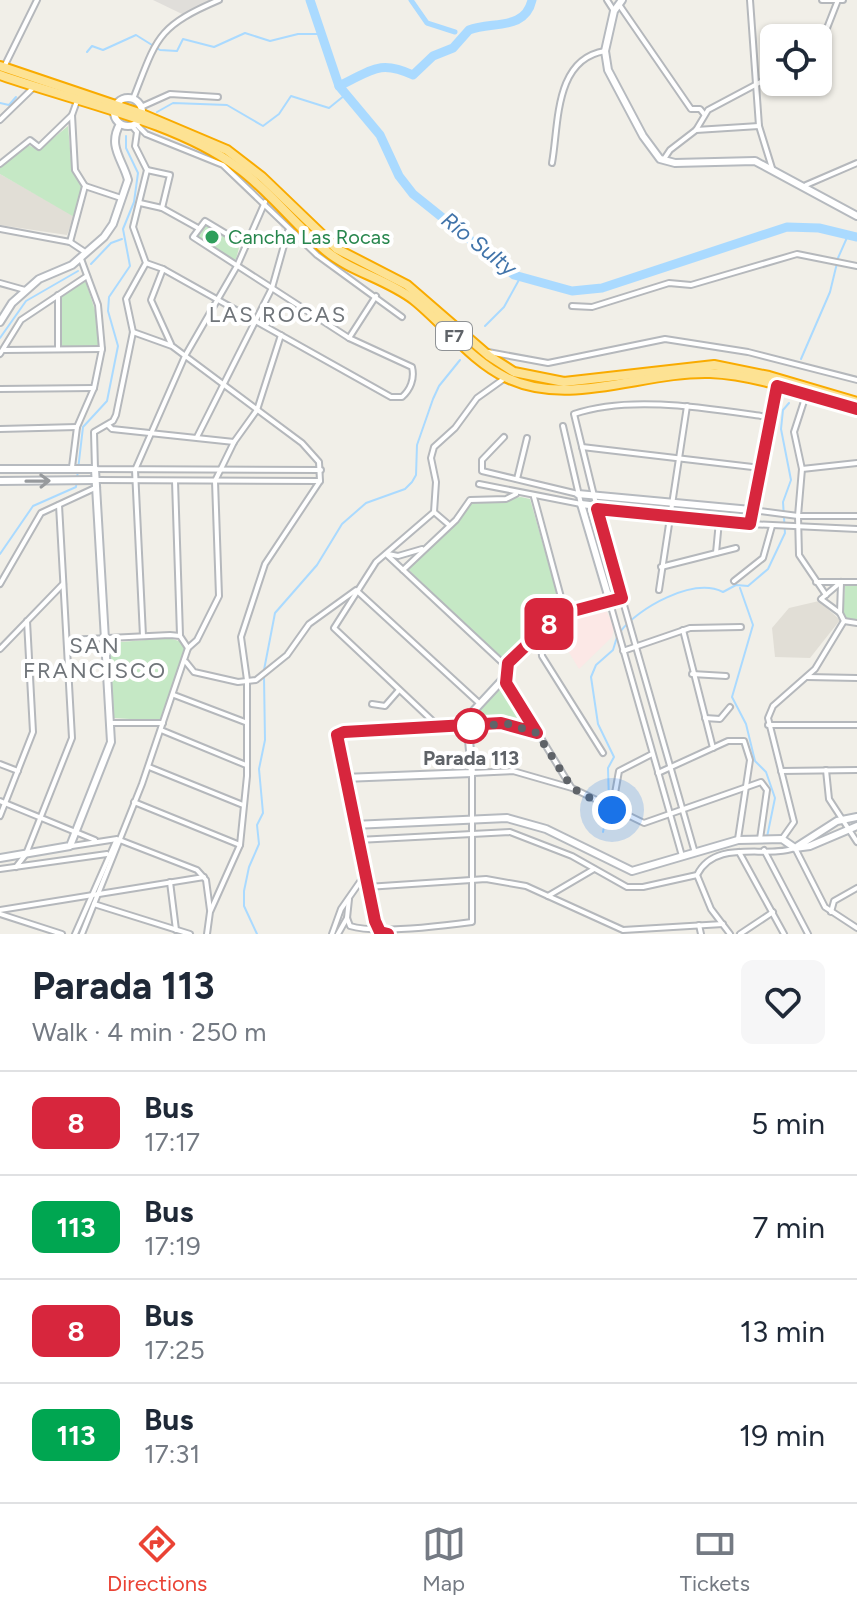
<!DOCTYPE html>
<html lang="en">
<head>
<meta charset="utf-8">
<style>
  :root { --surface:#fff; --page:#f6f6f7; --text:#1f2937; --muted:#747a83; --line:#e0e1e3; --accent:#ea4335 }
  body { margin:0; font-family:Figtree,sans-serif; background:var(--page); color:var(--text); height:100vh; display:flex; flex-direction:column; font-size:30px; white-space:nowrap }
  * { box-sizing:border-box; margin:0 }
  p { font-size:26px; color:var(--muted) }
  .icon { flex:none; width:44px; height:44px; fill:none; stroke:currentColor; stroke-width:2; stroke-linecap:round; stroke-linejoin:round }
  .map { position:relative; height:934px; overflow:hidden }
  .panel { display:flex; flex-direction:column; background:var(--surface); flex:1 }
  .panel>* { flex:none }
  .badge { padding:0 16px; border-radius:12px; font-size:28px; line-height:52px }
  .buttons { position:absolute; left:760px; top:24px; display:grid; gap:16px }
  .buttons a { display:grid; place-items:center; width:72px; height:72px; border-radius:12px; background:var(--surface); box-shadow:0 2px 6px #0004; font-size:40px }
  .you { position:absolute; width:40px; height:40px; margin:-20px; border:6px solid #fff; border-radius:50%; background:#1a73e8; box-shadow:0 0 0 12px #1a73e833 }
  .map>.badge { position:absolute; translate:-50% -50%; box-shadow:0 0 0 4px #fff }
  .round { display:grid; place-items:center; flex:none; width:84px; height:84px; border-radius:12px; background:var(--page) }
  .summary { display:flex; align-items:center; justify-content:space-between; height:136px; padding:0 32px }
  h1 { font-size:38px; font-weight:700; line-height:60px }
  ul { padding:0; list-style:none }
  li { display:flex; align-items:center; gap:24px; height:104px; padding:0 32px; border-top:2px solid var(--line) }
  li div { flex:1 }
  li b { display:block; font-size:30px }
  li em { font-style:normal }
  li .badge { min-width:88px; font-weight:700; text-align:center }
  .menu { display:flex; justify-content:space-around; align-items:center; height:112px; border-top:2px solid var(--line); background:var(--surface); font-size:22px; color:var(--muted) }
  .menu a { display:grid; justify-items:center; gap:4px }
  .menu .selected { color:var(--accent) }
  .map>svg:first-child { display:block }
  .industrial { fill:#e0deda }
  .education { fill:#e1ded6 }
  .medical { fill:#fce8e6 }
  .green { fill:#c5e8c5 }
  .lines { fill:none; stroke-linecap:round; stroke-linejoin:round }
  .stream { stroke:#aadaff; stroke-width:2 }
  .canal { stroke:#aadaff; stroke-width:5 }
  .river { stroke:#aadaff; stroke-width:9 }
  .street-casing { stroke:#b5b8bc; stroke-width:8 }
  .secondary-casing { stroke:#b6babf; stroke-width:10 }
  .highway-casing { stroke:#f9ab00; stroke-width:12 }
  .street { stroke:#fff; stroke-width:4 }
  .secondary { stroke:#fff; stroke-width:6 }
  .highway { stroke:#fde293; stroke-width:8 }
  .oneway { stroke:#979a9d }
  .line-casing { stroke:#fff; stroke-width:18 }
  .line { stroke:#d7263d; stroke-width:12 }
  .walk { stroke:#5f6368; stroke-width:8; stroke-dasharray:0 14.4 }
  .leisure-dot { fill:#2e9e5b; stroke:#fff; stroke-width:3 }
  .stop-dot { fill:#fff; stroke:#d7263d; stroke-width:4 }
  .labels { text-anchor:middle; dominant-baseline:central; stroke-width:8; stroke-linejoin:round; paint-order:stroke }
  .shield { fill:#fff; stroke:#8f9295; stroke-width:2 }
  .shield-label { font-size:18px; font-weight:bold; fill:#5f6368 }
  .leisure-label { font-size:20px; fill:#27864d; stroke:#fff; text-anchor:start }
  .stop-label { font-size:20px; font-weight:bold; fill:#5f6368; stroke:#fff }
  .water-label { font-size:22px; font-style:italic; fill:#4174aa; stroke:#fff }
  .neighbourhood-label { font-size:22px; letter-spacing:2px; fill:#70757a; stroke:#fff }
</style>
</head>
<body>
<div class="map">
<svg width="857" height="934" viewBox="0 0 857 934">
  <rect width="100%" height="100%" fill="#f1efe8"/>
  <polygon class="industrial" points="153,0 214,0 182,14"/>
  <g class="education">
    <polygon points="0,174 74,216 67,235 0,225"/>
    <polygon points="819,601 840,620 810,658 775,657 772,628 789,608"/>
  </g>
  <polygon class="medical" points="604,605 614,628 612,637 579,669 564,644 550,652 546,644 560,618"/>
  <g class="green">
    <polygon points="68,126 72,171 82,183 76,218 0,174 0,167 28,145 39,150"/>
    <polygon points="206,224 240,244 236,259 232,261 197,238"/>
    <polygon points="85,280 98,319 99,346 61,347 62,295"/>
    <path d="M521,497L530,499L562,611L551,617L505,663L408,569C430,546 452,526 473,502Z"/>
    <polygon points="675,506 745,514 747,517 746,521 673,513 672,507"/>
    <polygon points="845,585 857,585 857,621 843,617"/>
    <polygon points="169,638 182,642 185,649 162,721 114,718 109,643"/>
    <polygon points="503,682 532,729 510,721 470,721"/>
  </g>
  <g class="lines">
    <g class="stream">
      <polyline points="87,52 92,46 103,50 136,35 160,50 177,51 183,39 214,47 245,33 270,41 298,34 324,34"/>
      <polyline points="0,103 9,105 16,97"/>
      <polyline points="157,112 173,103 227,105 263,126 279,114 291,96 329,108 345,95"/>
      <polyline points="838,258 849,233"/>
      <polyline points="91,264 111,243 122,239"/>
      <polyline points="485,326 504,307 520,278"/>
      <polyline points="0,338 26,301 78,271"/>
      <polyline points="801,359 830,292 837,263"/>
      <polyline points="0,554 33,506 76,487 83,427 107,401 118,346 108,311 109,297 130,266 123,229 134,202 138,173 126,148 126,136"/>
      <polyline points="740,588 753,625 732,697 746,724 755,761 766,772 775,798 767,837"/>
      <path d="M620,632C638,608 693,577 723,592L736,585L748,586L768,569L785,533L783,502L791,480L781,429L783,410L789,403"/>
      <polyline points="264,670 275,613 317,565 342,524 366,503 405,489 412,482 416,475 417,445 433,399 439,386 460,360"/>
      <polyline points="603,832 609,803 608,768 614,757 598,724 591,677 596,665 613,650 617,637"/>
      <polyline points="257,934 244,906 244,891 249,867 259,844 257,825 263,813 259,769 265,740 264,677"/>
    </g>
    <polyline class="canal" points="411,0 427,23 455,32"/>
    <g class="river">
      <polyline points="310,0 339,86 380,135 399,176 413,194 514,275 572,291 602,288 787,227 819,228 857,237"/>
      <path d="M339,86C371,71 379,59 413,75L433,56L453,48L469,30C492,21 525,31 532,0"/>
    </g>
    <g class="street-casing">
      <g id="street">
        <polyline points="607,0 614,11"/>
        <polyline points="750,0 759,126 772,168"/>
        <polyline points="822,0 843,0"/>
        <polyline points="620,6 691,109 700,109 704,114"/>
        <polyline points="818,51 838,0"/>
        <polyline points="4,67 37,0"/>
        <path d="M133,99C157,38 156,27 219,0"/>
        <polyline points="141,107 170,94 218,97"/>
        <polyline points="0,120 33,88"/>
        <polyline points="136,124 146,134 223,165 317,255 402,317"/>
        <polyline points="132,126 137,132 135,146 147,170 133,227 146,263 126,299 133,332 116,415 113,421 94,432 95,469 321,470"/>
        <polyline points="696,130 759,126"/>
        <polyline points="664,159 670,150 696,130 708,110 774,75"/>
        <path d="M552,163C559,124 554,59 605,51"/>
        <polyline points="0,164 30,140 39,147 72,115"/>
        <polyline points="147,170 170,175 162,208"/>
        <polyline points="806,185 857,163"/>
        <polyline points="85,186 121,198"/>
        <polyline points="140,203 162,208 198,228"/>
        <polyline points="0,229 70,242 85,252"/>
        <polyline points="70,242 85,186 75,170 72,115 77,101"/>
        <path d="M146,263L163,269L391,397H402C410,390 415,379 412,367L349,338L193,237L205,221L245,245"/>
        <polyline points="163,269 151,300 171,344"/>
        <polyline points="0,283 25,290"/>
        <polyline points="58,295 58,348"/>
        <polyline points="572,306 592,307 669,283 691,285 797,254 857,266"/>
        <polyline points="133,332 172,346 302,443 319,462 320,481 265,564 241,637 247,680 247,776 240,845 210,912 207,934"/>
        <polyline points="349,338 376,296"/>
        <polyline points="4,350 102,349"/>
        <polyline points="488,352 548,363 665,339 748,352 857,380"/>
        <polyline points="0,354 21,320 87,276"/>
        <polyline points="0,389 94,388"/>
        <polyline points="806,395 794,432 802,469 798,516 799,555 826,595"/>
        <polyline points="108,425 112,429 234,442"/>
        <polyline points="0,429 77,427"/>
        <polyline points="197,437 272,288 288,231"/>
        <polyline points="504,437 482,460 482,471 578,494"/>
        <polyline points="582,447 761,468"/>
        <polyline points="72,467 77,427 94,388 102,349 98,305 81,259"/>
        <polyline points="802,469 857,463"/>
        <polyline points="517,479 527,438"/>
        <polyline points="96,480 320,481"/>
        <polyline points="175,481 180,635"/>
        <polyline points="479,484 581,504 563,426"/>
        <polyline points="534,497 565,612"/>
        <path d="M597,508L574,414C629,395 705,408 761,416"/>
        <polyline points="752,510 798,516 857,516"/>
        <polyline points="434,512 448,524"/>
        <polyline points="750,524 857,529"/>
        <polyline points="716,553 719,521"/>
        <polyline points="386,554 507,667"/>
        <polyline points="388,554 398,556 422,549"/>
        <polyline points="661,567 736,548"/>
        <polyline points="403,570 456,520 470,500 506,499 516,494"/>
        <polyline points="734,581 763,558 772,526"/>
        <polyline points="816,582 857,582"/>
        <polyline points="0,584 41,513 97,487"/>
        <polyline points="659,590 687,406"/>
        <polyline points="622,598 695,853"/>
        <polyline points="610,603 682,856"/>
        <polyline points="840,613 841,583"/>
        <polyline points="844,621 857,623"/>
        <polyline points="683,630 713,748"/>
        <polyline points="540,634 542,656 603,753"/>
        <polyline points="143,636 135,470 185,356 237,266 265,202"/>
        <polyline points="67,640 170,635 180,636 188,648 142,784 82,934"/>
        <polyline points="188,648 197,640 219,596 215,481 234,442 257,410 281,335"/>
        <polyline points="0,649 63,584"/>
        <polyline points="623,651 690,628 741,627"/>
        <polyline points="186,662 194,672 238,682 256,680 287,655 309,624 356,590 479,703"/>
        <polyline points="692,674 726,676"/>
        <polyline points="807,677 857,678"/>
        <polyline points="505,679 571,787"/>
        <polyline points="174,695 245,722"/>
        <polyline points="372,704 385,706 399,690"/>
        <polyline points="705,718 720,719 730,707"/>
        <polyline points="110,723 163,723"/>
        <polyline points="768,725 857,725"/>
        <polyline points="438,726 334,628 376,562 434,512 436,482 431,458 434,447 455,428 477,398 505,378"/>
        <polyline points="161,730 246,765"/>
        <polyline points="0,764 18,771"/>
        <polyline points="149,767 243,805"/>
        <polyline points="826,770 829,799 857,842"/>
        <polyline points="781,771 857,770"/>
        <polyline points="658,773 728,741 744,741 750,760 738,839"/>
        <polyline points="343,777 336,743 340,733 501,723 537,733"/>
        <polyline points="0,801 95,840"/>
        <polyline points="134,802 240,845"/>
        <polyline points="612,810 619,771 652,754"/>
        <polyline points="0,816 33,732 27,621"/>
        <polyline points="782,839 794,822 768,718 773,706 815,669 844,621 840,613 821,599 841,582"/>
        <path d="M358,840L510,832L572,856L627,887H643L697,875C715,838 766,859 795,848L825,907L857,928"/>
        <polyline points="72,846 117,839 197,870 206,880 210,910"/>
        <polyline points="764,850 808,934"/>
        <polyline points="739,852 784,934"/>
        <polyline points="16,867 26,854 72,738 59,505"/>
        <polyline points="0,869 107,854"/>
        <polyline points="697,875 711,909 730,934"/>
        <polyline points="170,882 176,930"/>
        <polyline points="367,887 486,879 526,886 623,930 723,924"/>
        <polyline points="548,896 594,869"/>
        <path d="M349,899L347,918L350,926C375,934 442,926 472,922V773L513,771L572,788L644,823L761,782L767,790L760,839"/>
        <polyline points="94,904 190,934"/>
        <polyline points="0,910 204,877"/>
        <polyline points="831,912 834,901 857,888"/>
        <polyline points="0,914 62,934"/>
        <polyline points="699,925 701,934"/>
        <polyline points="75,934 116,841"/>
        <polyline points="332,934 341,909 364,876"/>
        <polyline points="338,934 347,918"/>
        <polyline points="740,934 773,912"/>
      </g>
    </g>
    <g class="secondary-casing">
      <g id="secondary">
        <polyline points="622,0 614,11 605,51 608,70 643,136 660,159 675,163 755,161 857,216"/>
        <circle cx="128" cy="112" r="14"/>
        <path d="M0,322L12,303L39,279L72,265L104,237L113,224L128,180C123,160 107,146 120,124"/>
        <polyline points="0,469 95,469 111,742 70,846 0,858"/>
        <polyline points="0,481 96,480"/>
        <polyline points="578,494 751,510"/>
        <polyline points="581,504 750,524 777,386"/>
        <polyline points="581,504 610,602"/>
        <polyline points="353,825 507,818 546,829 632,871 738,840 782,839 795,848 810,846 857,826"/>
        <polyline points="798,846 837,821 857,817"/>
        <polyline points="388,934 380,932 375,921 343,778 472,773 467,718 505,677 508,663 553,619 622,598 597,509"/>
      </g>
    </g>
    <g class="highway-casing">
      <g id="highway">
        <polyline points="0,66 142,114 227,150 262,177 337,249 407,285 489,356 514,372 564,382 714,365 769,376 857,402"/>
        <path d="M0,75C73,101 175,121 237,167C269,190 294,224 325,250C351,272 387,279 414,300C445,325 471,361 507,378C570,408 644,371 710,373C760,375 810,396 857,409"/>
      </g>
    </g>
    <use href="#street" class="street"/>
    <use href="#secondary" class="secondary"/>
    <use href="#highway" class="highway"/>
  </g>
  <defs><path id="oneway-shaft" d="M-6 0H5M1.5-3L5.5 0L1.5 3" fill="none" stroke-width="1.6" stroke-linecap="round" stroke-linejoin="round" transform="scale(2)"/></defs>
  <use class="oneway" href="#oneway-shaft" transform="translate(38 481) rotate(-1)"/>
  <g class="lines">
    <g class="line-casing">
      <polyline id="line" points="388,934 380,932 375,921 337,735 344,732 501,723 537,733 506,683 508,663 558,615 622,598 597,509 750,524 777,386 857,409"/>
    </g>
    <use href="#line" class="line"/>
    <polyline class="walk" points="471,726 468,726 509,724 537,733 572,788 612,810"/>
  </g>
  <circle class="leisure-dot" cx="212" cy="237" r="8"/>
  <circle class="stop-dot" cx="471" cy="726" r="16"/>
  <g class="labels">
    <rect class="shield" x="436" y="322" width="36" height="28" rx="6"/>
    <g class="shield-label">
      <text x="454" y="336">F7</text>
    </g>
    <g class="leisure-label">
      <text x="228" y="237">Cancha Las Rocas</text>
    </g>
    <g class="stop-label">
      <text x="471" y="758">Parada 113</text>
    </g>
    <g class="water-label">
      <text transform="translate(479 244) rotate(38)">Río Sulty</text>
    </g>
    <g class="neighbourhood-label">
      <text x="278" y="314">LAS ROCAS</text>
      <text x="95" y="645">SAN<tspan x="95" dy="25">FRANCISCO</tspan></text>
    </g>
  </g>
</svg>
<div class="buttons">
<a><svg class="icon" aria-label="locate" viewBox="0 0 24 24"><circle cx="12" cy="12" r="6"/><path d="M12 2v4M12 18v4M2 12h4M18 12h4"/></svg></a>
</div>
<div class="you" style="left:612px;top:810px"></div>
<b class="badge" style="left:549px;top:624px;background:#d7263d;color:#fff">8</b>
</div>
<section class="panel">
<div class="summary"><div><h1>Parada 113</h1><p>Walk · 4 min · 250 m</p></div><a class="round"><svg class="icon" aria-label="heart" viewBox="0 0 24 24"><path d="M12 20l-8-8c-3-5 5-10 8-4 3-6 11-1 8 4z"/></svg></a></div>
<ul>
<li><span class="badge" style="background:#d7263d;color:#fff">8</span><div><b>Bus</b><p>17:17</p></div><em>5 min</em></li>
<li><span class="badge" style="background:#00a651;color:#fff">113</span><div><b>Bus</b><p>17:19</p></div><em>7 min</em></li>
<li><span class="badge" style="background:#d7263d;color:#fff">8</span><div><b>Bus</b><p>17:25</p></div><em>13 min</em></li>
<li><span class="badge" style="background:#00a651;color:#fff">113</span><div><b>Bus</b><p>17:31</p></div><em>19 min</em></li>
</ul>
</section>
<nav class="menu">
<a class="selected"><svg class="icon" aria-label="directions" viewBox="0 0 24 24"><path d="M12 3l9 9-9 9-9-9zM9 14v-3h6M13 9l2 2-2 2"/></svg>Directions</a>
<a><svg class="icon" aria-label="map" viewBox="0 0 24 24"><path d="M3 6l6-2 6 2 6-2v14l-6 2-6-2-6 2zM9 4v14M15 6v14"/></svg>Map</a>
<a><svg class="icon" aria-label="tickets" viewBox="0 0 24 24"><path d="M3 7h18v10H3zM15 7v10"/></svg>Tickets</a>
</nav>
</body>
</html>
